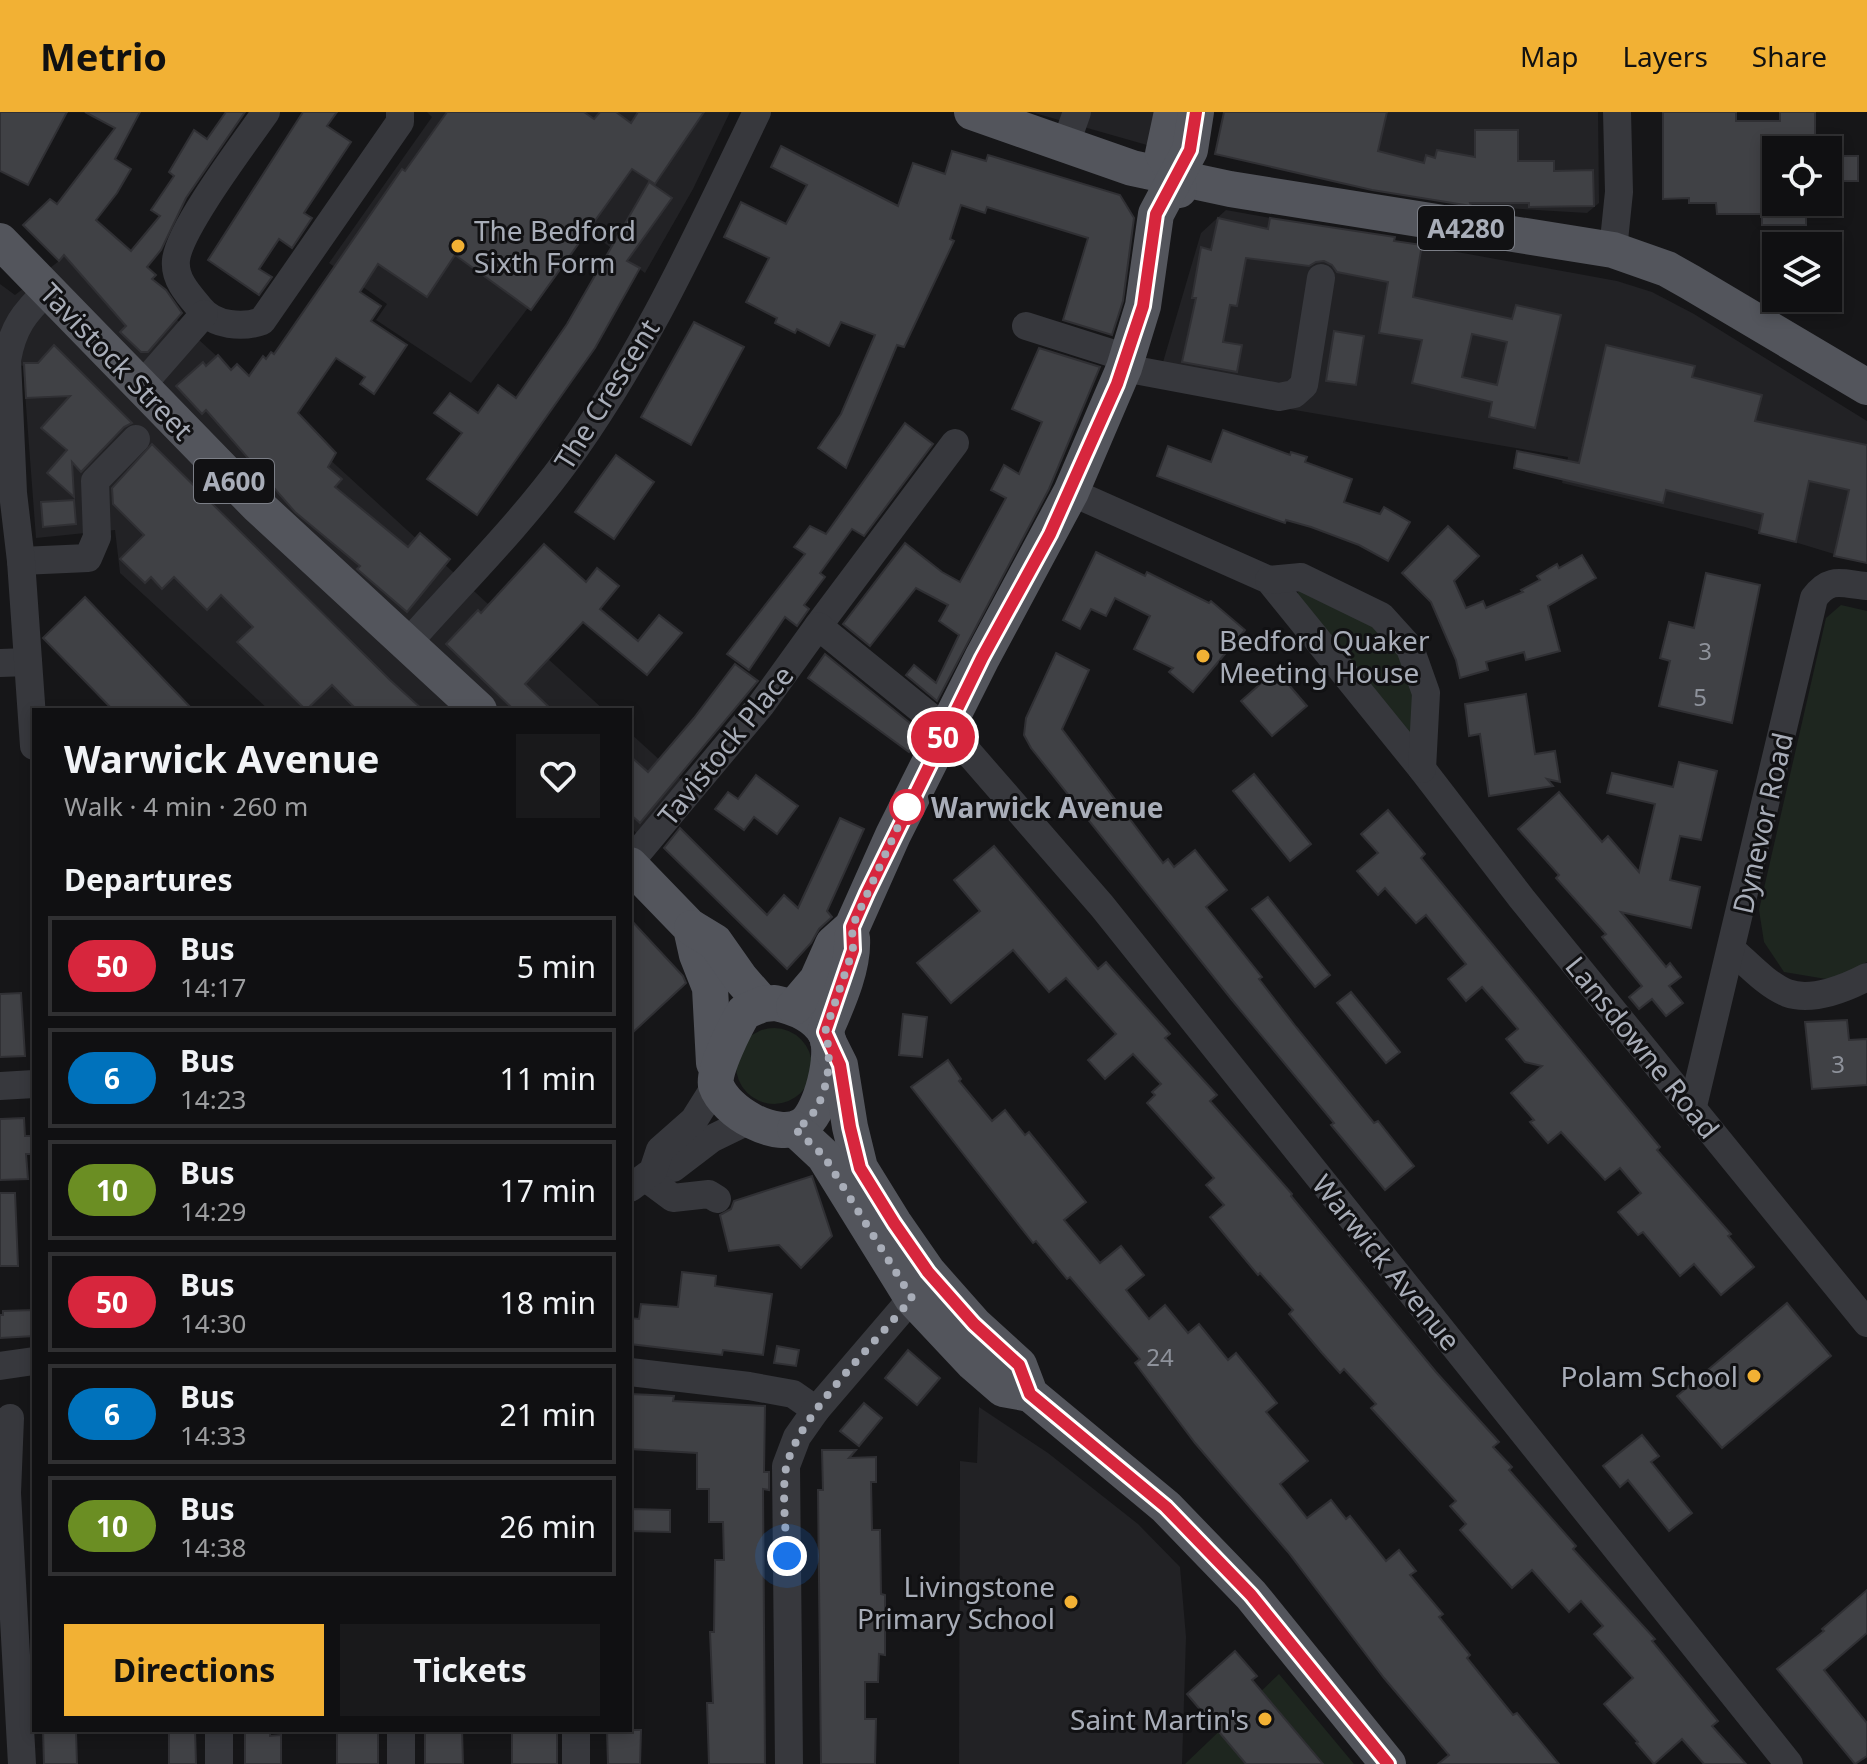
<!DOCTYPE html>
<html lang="en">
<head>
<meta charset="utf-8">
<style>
  :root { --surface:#101012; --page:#19191b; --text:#f1f3f6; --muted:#9c9d9f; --line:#303032; --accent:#f2b134 }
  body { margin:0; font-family:"Noto Sans",sans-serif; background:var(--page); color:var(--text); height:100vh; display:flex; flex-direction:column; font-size:30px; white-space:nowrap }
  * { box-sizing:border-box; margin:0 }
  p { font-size:26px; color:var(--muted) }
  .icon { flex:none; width:44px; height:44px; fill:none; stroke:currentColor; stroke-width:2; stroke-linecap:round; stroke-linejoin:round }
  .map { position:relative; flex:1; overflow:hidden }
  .panel { position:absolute; left:32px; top:596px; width:600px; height:1024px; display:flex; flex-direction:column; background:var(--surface); border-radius:0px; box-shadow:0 4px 12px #0003,0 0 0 2px var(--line) }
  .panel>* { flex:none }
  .badge { padding:0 16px; border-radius:26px; font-size:28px; line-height:52px }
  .tools { position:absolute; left:1762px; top:24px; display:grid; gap:16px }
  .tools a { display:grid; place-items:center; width:80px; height:80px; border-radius:0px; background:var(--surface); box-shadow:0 4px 12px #0003,0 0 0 2px var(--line); font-size:40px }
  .you { position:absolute; width:40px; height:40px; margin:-20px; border:6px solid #fff; border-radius:50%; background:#1a73e8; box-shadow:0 0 0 12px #1a73e833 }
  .map>.badge { position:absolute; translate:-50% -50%; box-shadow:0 0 0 4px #fff }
  h2 { padding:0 32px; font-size:30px; line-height:72px }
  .round { display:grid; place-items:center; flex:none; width:84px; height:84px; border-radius:0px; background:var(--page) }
  .head { display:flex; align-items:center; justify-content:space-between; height:136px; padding:0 32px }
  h1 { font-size:38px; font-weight:700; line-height:60px }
  .action { display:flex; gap:16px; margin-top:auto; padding:16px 32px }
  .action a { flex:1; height:92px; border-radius:0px; background:var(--accent); color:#111; font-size:32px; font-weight:700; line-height:92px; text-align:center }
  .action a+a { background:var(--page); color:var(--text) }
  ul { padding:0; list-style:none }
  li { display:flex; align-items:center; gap:24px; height:100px; margin:0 16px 12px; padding:0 16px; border:4px solid var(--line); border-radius:0px }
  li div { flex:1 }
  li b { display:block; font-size:30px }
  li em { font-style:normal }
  li .badge { min-width:88px; font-weight:700; text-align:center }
  header { display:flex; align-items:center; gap:48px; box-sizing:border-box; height:112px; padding:0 40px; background:var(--accent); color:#111 }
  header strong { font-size:38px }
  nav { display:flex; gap:44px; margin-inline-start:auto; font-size:28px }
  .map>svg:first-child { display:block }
  .built { fill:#222225 }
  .green { fill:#1e261f }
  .building { fill:#404145; stroke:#303034; stroke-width:2; fill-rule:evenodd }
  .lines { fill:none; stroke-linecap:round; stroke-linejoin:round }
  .minor { stroke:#37383d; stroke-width:28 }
  .major { stroke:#53555c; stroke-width:36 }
  .line-casing { stroke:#fff; stroke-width:18 }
  .line { stroke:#d7263d; stroke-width:12 }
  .walk { stroke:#a8adb8; stroke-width:8; stroke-dasharray:0 14.4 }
  .poi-dot { fill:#f2b134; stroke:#111113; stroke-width:3 }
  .stop-dot { fill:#fff; stroke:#d7263d; stroke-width:4 }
  .labels { text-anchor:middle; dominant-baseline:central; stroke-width:6; stroke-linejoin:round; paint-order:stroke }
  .number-label { font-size:24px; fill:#8e929b }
  .shield { fill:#111113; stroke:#7b7e86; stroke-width:2 }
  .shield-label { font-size:26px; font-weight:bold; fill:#a8adb8 }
  .poi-label { font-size:28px; fill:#a8adb8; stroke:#111113; text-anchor:end }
  .street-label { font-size:28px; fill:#a8adb8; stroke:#111113 }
  .stop-label { font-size:28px; font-weight:bold; fill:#a8adb8; stroke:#111113; text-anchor:start }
</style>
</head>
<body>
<header>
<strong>Metrio</strong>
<nav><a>Map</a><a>Layers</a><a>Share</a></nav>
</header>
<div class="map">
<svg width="1867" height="1652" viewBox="0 0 1867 1652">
  <rect width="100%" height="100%" fill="#161618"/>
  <g class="built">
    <polygon points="427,0 730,0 693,77 645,161 587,118 471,271 376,208 387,192 329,151 432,5"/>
    <polygon points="1031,0 1160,0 1154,35"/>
    <polygon points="1224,0 1598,0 1599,91 1587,101 1471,94 1372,78 1215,42"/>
    <polygon points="1226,98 1617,169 1652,180 1694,202 1867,309 1867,452 1745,415 1562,371 1568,345 1156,274 1201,121"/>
    <polygon points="83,122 604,598 269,598 120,461 115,418 36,426 23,254 0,247 0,172 15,183 59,149"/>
    <polygon points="630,621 685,671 644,730 630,714"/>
    <polygon points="979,1295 1048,1341 1138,1412 1180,1455 1186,1525 1182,1652 959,1652 960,1349 977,1351"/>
  </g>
  <g class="green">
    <polygon points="1302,476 1376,506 1406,540 1418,592 1409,624 1297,488 1298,480"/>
    <polygon points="1841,493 1867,499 1867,850 1832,868 1784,860 1764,830 1759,798 1826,506"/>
    <circle cx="774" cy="954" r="38"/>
    <polygon points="1279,1562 1354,1652 1185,1652"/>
  </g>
  <g class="building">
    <polygon points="0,0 67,0 28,73 0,59"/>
    <polygon points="85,0 140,0 115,47 131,57 117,81 96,108 131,139 160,104 151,98 174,64 169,60 194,18 207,27 226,0 245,0 186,86 161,138 147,155 156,163 152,167 166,178 182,201 148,240 141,240 120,220 126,214 64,143 59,149 23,113 50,87 57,92 115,16"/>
    <polygon points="303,0 337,0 327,14 351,30 304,101 312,106 292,136 279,127 259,157 272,165 259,183 208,148"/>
    <polygon points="447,0 584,0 594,7 600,0 616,0 631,11 638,0 704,0 655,72 632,57 531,198 455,143 427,185 378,152 360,180 381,194 371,209 407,233 374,282 360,272 365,265 336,246 298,301 336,341 328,355 342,367 335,375 408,435 420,421 450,447 407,500 357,457 360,454 295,400 206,298 202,302 176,274 203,250 206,254 218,243 231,258 237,252 249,264 263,244 266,247 271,240 274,242 402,57 405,59"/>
    <polygon points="1224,0 1387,0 1378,39 1424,51 1426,43 1435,46 1437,38 1475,45 1475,18 1518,18 1518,49 1554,49 1554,59 1593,58 1594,94 1529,95 1529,91 1470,91 1471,94 1372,78 1215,42"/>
    <polygon points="1663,0 1736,0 1736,9 1780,9 1780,0 1815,0 1815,38 1776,38 1776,90 1806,90 1806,113 1762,113 1762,102 1717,102 1716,91 1689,91 1689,86 1663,87"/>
    <polygon points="781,34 898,94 913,51 945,62 952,39 986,49 988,43 1120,83 1134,106 1123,189 1112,223 1063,208 1088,126 987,95 985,101 961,93 950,127 954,129 904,235 897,233 846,356 818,336 841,302 875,223 841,210 829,234 797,217 795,221 775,211 777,206 746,190 769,146 724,125 741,90 786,112 807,73 771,55"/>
    <rect x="1828" y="44" width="30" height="25"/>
    <polygon points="649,70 672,86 627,149 640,156 595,236 477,403 427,367 462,321 434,301 450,281 478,301 498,273 516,286 567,212"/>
    <path d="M1218,106L1268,117L1270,106L1395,125L1394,129L1422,133L1413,185L1512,207L1516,193L1561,203L1535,316L1489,305L1492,290L1412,271L1422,228L1379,221L1388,170L1337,160L1332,153L1324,149L1316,150L1309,154L1246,146L1237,194L1230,193L1223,230L1242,233L1237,260L1182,250L1196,186H1192L1201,135L1211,138ZM1472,222L1507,230L1497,273L1462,265Z"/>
    <polygon points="694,210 744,235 691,333 641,305"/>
    <polygon points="1334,219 1364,224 1356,273 1326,269"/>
    <polygon points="54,233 132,311 124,315 81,360 72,350 74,385 47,361 67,338 41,316 70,284 26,286 24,251 38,251"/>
    <polygon points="1606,233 1695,254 1692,265 1762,283 1755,309 1867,333 1867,451 1834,444 1849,378 1809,369 1796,430 1759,421 1763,402 1666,378 1663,391 1514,356 1517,339 1579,351"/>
    <polygon points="1039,236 1100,255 1049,377 937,589 906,563 914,553 936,571 959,523 939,509 948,493 916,476 870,534 843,512 905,431 942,460 960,470 1006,386 991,378 1004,353 1019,362 1042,310 1012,297"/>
    <polygon points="905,311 933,332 864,424 852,417 820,461 825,465 804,493 809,497 797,514 785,505 749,558 727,542 805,442 794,435 810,414 826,422"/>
    <polygon points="1223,318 1290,343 1291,340 1307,345 1305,350 1352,367 1344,390 1380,402 1384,395 1410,410 1388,449 1359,433 1311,415 1286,408 1285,411 1248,398 1157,364 1168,334 1211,350"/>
    <polygon points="152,332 390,568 423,598 357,598 332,573 306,598 237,530 253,515 221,483 207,498 174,465 162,477 151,465 145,471 120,447 144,423 113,392 112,376"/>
    <polygon points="616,343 654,370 614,427 575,400"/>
    <polygon points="74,388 76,412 43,415 41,390"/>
    <polygon points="1448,414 1479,444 1454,469 1466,496 1483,489 1486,496 1523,480 1521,478 1540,468 1537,464 1557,452 1559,456 1582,443 1596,466 1548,494 1560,539 1526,548 1524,540 1486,550 1488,558 1460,566 1456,548 1431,490 1402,461"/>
    <polygon points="544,432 586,470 597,456 619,474 600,497 638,529 659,503 682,521 647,563 583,510 525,572 552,598 514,598 446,532 478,498 481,501"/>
    <polygon points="1096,440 1145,464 1147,460 1209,491 1211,489 1245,518 1193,580 1169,560 1173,556 1134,537 1150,504 1115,486 1106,504 1091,497 1080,517 1063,508"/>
    <polygon points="1706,461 1760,473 1732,611 1659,594 1670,549 1660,546 1669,510 1694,516"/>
    <polygon points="85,485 193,598 113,598 43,526"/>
    <polygon points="1056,541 1089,558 1062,617 1163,751 1168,747 1174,755 1195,738 1227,778 1206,795 1262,865 1259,867 1296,915 1374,1011 1378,1009 1414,1054 1385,1078 1331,1013 1334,1011 1232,888 1031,636 1024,623 1026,606"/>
    <polygon points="825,542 921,620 909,640 808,566"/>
    <polygon points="735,552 758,569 640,711 630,702 630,644 648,660 694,606"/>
    <polygon points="1276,558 1307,594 1272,624 1241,589"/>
    <polygon points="1526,582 1535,642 1555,639 1560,670 1547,667 1553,674 1489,684 1480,622 1469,624 1465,592"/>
    <polygon points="1679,650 1717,659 1701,728 1680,724 1670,768 1700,775 1691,816 1621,800 1666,855 1670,851 1681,865 1669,874 1683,891 1666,904 1652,887 1639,897 1629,885 1642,874 1602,825 1606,822 1556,766 1559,763 1518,717 1559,680 1602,730 1608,724 1639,760 1655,692 1607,681 1612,661 1673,675"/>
    <polygon points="1254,662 1311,732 1290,749 1233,679"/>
    <polygon points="756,663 798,694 777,722 754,705 744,718 715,697 728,680 738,687"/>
    <polygon points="1388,698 1425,742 1421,746 1660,1035 1657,1038 1731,1122 1728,1124 1754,1155 1721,1183 1694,1152 1680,1164 1643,1120 1638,1123 1618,1100 1641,1081 1620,1056 1605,1068 1561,1020 1548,1031 1530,1010 1534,1008 1511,981 1542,954 1525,950 1506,927 1518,917 1482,875 1466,889 1448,867 1466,852 1426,803 1416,811 1385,776 1378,783 1357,759 1378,741 1361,722"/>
    <polygon points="840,706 864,717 827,799 832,805 819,817 811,831 787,857 664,736 680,716 767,803 784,783 798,796"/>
    <polygon points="994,734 1098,857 1106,850 1170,922 1165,926 1217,983 1210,989 1292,1082 1291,1084 1436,1260 1499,1330 1493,1335 1512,1355 1509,1358 1576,1434 1573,1437 1655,1527 1652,1529 1718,1609 1712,1614 1746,1652 1704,1652 1682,1627 1654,1652 1636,1631 1638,1630 1604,1592 1633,1566 1594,1522 1603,1514 1581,1489 1569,1500 1532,1458 1512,1476 1460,1418 1466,1412 1450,1394 1456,1389 1371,1296 1376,1292 1344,1257 1340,1261 1322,1241 1289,1202 1293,1198 1260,1161 1258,1163 1210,1105 1224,1093 1206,1073 1214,1066 1147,991 1155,983 1152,980 1161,972 1133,942 1105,967 1088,948 1116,922 1066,866 1049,880 1013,838 951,891 917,851 980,799 954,768"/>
    <polygon points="1268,785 1330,863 1315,875 1252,797"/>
    <polygon points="630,807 683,864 686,871 630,923"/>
    <polygon points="1351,880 1400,940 1386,951 1337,891"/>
    <polygon points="21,881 25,944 0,945 0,882"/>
    <polygon points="903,902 927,905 922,945 899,943"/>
    <polygon points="1847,908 1849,928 1867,927 1867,973 1812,977 1805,910"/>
    <polygon points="948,948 961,967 959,969 992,1009 1005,998 1025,1023 1029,1020 1086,1090 1064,1108 1100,1151 1121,1134 1144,1163 1126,1178 1149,1207 1165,1193 1188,1221 1199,1212 1228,1248 1236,1241 1277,1291 1266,1300 1308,1349 1280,1372 1307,1406 1331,1388 1346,1407 1350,1404 1386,1449 1399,1438 1416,1459 1410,1463 1443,1502 1439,1505 1470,1543 1467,1546 1513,1603 1517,1601 1559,1652 1438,1652 1449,1643 1384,1566 1288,1440 1195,1331 1135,1251 1140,1247 1070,1165 1067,1167 1036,1129 1033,1131 911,975"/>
    <polygon points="24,1006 25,1024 34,1024 34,1042 26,1042 28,1067 0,1068 0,1007"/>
    <polygon points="812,1064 832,1124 801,1156 779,1133 729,1139 720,1103 731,1097 734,1089"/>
    <polygon points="0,1081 15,1081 18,1154 0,1154"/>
    <polygon points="682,1160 716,1164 715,1174 772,1182 763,1243 723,1238 722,1243 630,1232 630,1206 639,1207 641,1192 678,1195"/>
    <polygon points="1787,1191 1831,1244 1722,1336 1677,1284"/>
    <polygon points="34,1198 34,1224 0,1226 0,1203 3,1203 3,1199"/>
    <polygon points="777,1234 799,1238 796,1254 774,1251"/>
    <polygon points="908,1238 940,1266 917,1293 885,1266"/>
    <polygon points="630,1282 674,1284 673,1289 765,1294 764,1360 769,1360 769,1378 763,1377 765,1652 709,1652 707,1591 713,1591 710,1520 714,1520 715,1448 724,1448 723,1410 709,1410 709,1377 697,1377 697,1341 630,1337"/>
    <polygon points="864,1291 882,1306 859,1334 840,1319"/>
    <polygon points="1642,1323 1659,1344 1651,1350 1692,1401 1669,1419 1628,1368 1620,1375 1603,1354"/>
    <polygon points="822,1338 856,1338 849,1346 876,1345 876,1370 871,1370 872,1418 880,1418 881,1482 885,1483 885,1543 879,1542 878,1570 865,1570 865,1607 876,1607 875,1652 821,1652 818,1378 823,1378"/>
    <polygon points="630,1397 670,1398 670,1420 630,1419"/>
    <polygon points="1867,1478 1867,1521 1824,1558 1867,1611 1867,1644 1855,1652 1777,1557 1824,1519 1822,1517"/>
    <polygon points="1235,1539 1257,1564 1252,1568 1323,1652 1246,1652 1187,1582"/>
    <polygon points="43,1618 76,1620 77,1652 44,1652"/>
    <polygon points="169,1618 195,1618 196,1652 169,1652"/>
    <polygon points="245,1618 270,1618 270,1624 281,1623 281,1652 245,1652"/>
    <rect x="337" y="1618" width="41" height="34"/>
    <polygon points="425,1618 462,1618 463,1652 425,1652"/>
    <rect x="512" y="1618" width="45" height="34"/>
    <polygon points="607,1618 641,1618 640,1652 608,1652"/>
  </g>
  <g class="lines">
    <g class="minor">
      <path d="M266,0C245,30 179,117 176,148C174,167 188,182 200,196C214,214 243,216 262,209L400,10V0"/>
      <polyline points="1065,34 1077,0"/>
      <polyline points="1613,138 1619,80 1617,0"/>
      <polyline points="1026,214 1127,246"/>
      <polyline points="1124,256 1279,285 1294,282 1304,273 1321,166"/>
      <polyline points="142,273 204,202"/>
      <polyline points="1071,380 1269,468 1422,657 1522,787 1867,1211"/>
      <polyline points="21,449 88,446 97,425 95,369 136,327"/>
      <polyline points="1269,468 1301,465 1381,504 1410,536 1426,581 1422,657"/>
      <polyline points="818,514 955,331"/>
      <path d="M408,531C460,472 517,416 564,352C643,244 699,120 757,0"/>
      <polyline points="0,551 28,550"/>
      <path d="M34,634L21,449L13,381L7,248C13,215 24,201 48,178"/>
      <polyline points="630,750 761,593 818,514 955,625 1102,794 1789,1652"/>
      <path d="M1732,838C1748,852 1767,873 1787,881C1812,890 1846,876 1867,865"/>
      <polyline points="0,974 34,972"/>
      <path d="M1693,994L1814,486C1830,464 1842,472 1867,474"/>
      <polyline points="653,1059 673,1056 711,1027 748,1009"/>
      <polyline points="646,1066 673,1086 709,1082 717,1087"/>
      <polyline points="630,1076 653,1059 660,1038 694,1008 716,973"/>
      <polyline points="0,1254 34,1249"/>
      <polyline points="630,1260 749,1274 793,1282 816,1298"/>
      <polyline points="10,1306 7,1381 22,1652"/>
      <polyline points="401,1618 401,1652"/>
      <polyline points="576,1618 576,1652"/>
      <polyline points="219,1652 219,1618"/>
      <polyline points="789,1652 786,1354 797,1325 816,1298 912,1186"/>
    </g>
    <g class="major">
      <polyline points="972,0 1132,56 1230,77 1613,138 1667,157 1690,170 1867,275"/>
      <polyline points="1172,0 1163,42 1177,65 1179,78"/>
      <polyline points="0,129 257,393 479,598"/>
      <polyline points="630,753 691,816 697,843 710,876 714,951"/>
      <polyline points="692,816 715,830 741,867 763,892"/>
      <path d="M775,891C794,895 816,903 826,922C836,941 821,1001 803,1013C777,1030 725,1000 716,973C712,960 736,913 744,900L763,892Z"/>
      <polyline points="794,895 817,868 833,832 852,815 893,723 982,546 1071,380 1124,256 1143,194 1156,102 1190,38 1196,0"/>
      <path d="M825,920C837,892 854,856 852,826"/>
      <polyline points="828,929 840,953 850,1015 860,1056 894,1111 928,1160 974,1212 1019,1253 1030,1282 1166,1395 1251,1483 1388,1652"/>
      <polyline points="795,1017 824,1044 912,1186 973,1251 1003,1277 1030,1282"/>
    </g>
  </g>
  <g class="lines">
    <g class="line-casing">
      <polyline id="line" points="1196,0 1190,38 1156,102 1143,194 1117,272 1050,422 982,546 867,781 852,815 853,838 825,920 840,953 850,1015 860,1056 894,1111 928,1160 974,1212 1019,1253 1030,1282 1166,1395 1251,1483 1388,1652"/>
    </g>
    <use href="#line" class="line"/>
    <path class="walk" d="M787,1444C786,1420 781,1373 787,1352C802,1299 876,1231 912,1186L824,1044L795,1017C825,1003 835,950 825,920L853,838L852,815L907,695"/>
  </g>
  <g class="poi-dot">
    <circle cx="458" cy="134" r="8"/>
    <circle cx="1203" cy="544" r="8"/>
    <circle cx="1754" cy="1264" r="8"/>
    <circle cx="1071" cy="1490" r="8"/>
    <circle cx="1265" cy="1607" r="8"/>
  </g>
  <circle class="stop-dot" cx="907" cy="695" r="16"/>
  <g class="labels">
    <g class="number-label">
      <text x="1705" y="538">3</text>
      <text x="1700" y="584">5</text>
      <text x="1838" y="951">3</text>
      <text x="1160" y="1244">24</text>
    </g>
    <g class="shield">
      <rect x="1418" y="94" width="96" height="44" rx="6"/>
      <rect x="194" y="347" width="80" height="44" rx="6"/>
    </g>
    <g class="shield-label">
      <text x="1466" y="116">A4280</text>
      <text x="234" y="369">A600</text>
    </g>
    <g class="poi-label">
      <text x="474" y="118" text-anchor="start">The Bedford<tspan x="474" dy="32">Sixth Form</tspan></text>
      <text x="1219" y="528" text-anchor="start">Bedford Quaker<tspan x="1219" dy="32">Meeting House</tspan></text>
      <text x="1738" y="1264">Polam School</text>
      <text x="1055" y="1474">Livingstone<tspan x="1055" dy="32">Primary School</tspan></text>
      <text x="1249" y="1607">Saint Martin's</text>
    </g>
    <g class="street-label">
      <text transform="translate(117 249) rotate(46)">Tavistock Street</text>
      <text transform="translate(606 282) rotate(-58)">The Crescent</text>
      <text transform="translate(725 633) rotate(-51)">Tavistock Place</text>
      <text transform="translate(1762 711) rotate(-77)">Dynevor Road</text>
      <text transform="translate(1643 935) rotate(51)">Lansdowne Road</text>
      <text transform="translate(1387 1150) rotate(51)">Warwick Avenue</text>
    </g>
    <g class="stop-label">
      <text x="931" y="695">Warwick Avenue</text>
    </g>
  </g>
</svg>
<div class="tools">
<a><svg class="icon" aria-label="locate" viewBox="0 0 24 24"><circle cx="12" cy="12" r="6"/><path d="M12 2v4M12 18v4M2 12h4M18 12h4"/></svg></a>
<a><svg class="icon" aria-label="layers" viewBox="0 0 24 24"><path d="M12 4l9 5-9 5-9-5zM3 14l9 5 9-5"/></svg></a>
</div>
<div class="you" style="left:787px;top:1444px"></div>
<b class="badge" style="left:943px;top:625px;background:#d7263d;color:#fff">50</b>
<section class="panel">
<div class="head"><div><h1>Warwick Avenue</h1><p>Walk · 4 min · 260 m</p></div><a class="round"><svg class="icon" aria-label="heart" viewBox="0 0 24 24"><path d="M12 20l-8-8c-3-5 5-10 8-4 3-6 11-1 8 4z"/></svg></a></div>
<h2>Departures</h2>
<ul>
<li><span class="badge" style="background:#d7263d;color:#fff">50</span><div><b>Bus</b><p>14:17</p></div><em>5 min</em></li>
<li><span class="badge" style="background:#0072bc;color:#fff">6</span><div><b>Bus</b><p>14:23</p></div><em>11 min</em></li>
<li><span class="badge" style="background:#6b8e23;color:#fff">10</span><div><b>Bus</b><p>14:29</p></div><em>17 min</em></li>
<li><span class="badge" style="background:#d7263d;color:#fff">50</span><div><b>Bus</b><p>14:30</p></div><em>18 min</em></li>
<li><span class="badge" style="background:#0072bc;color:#fff">6</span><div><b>Bus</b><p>14:33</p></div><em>21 min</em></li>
<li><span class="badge" style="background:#6b8e23;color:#fff">10</span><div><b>Bus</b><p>14:38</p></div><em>26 min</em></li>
</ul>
<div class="action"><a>Directions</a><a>Tickets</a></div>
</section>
</div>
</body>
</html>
